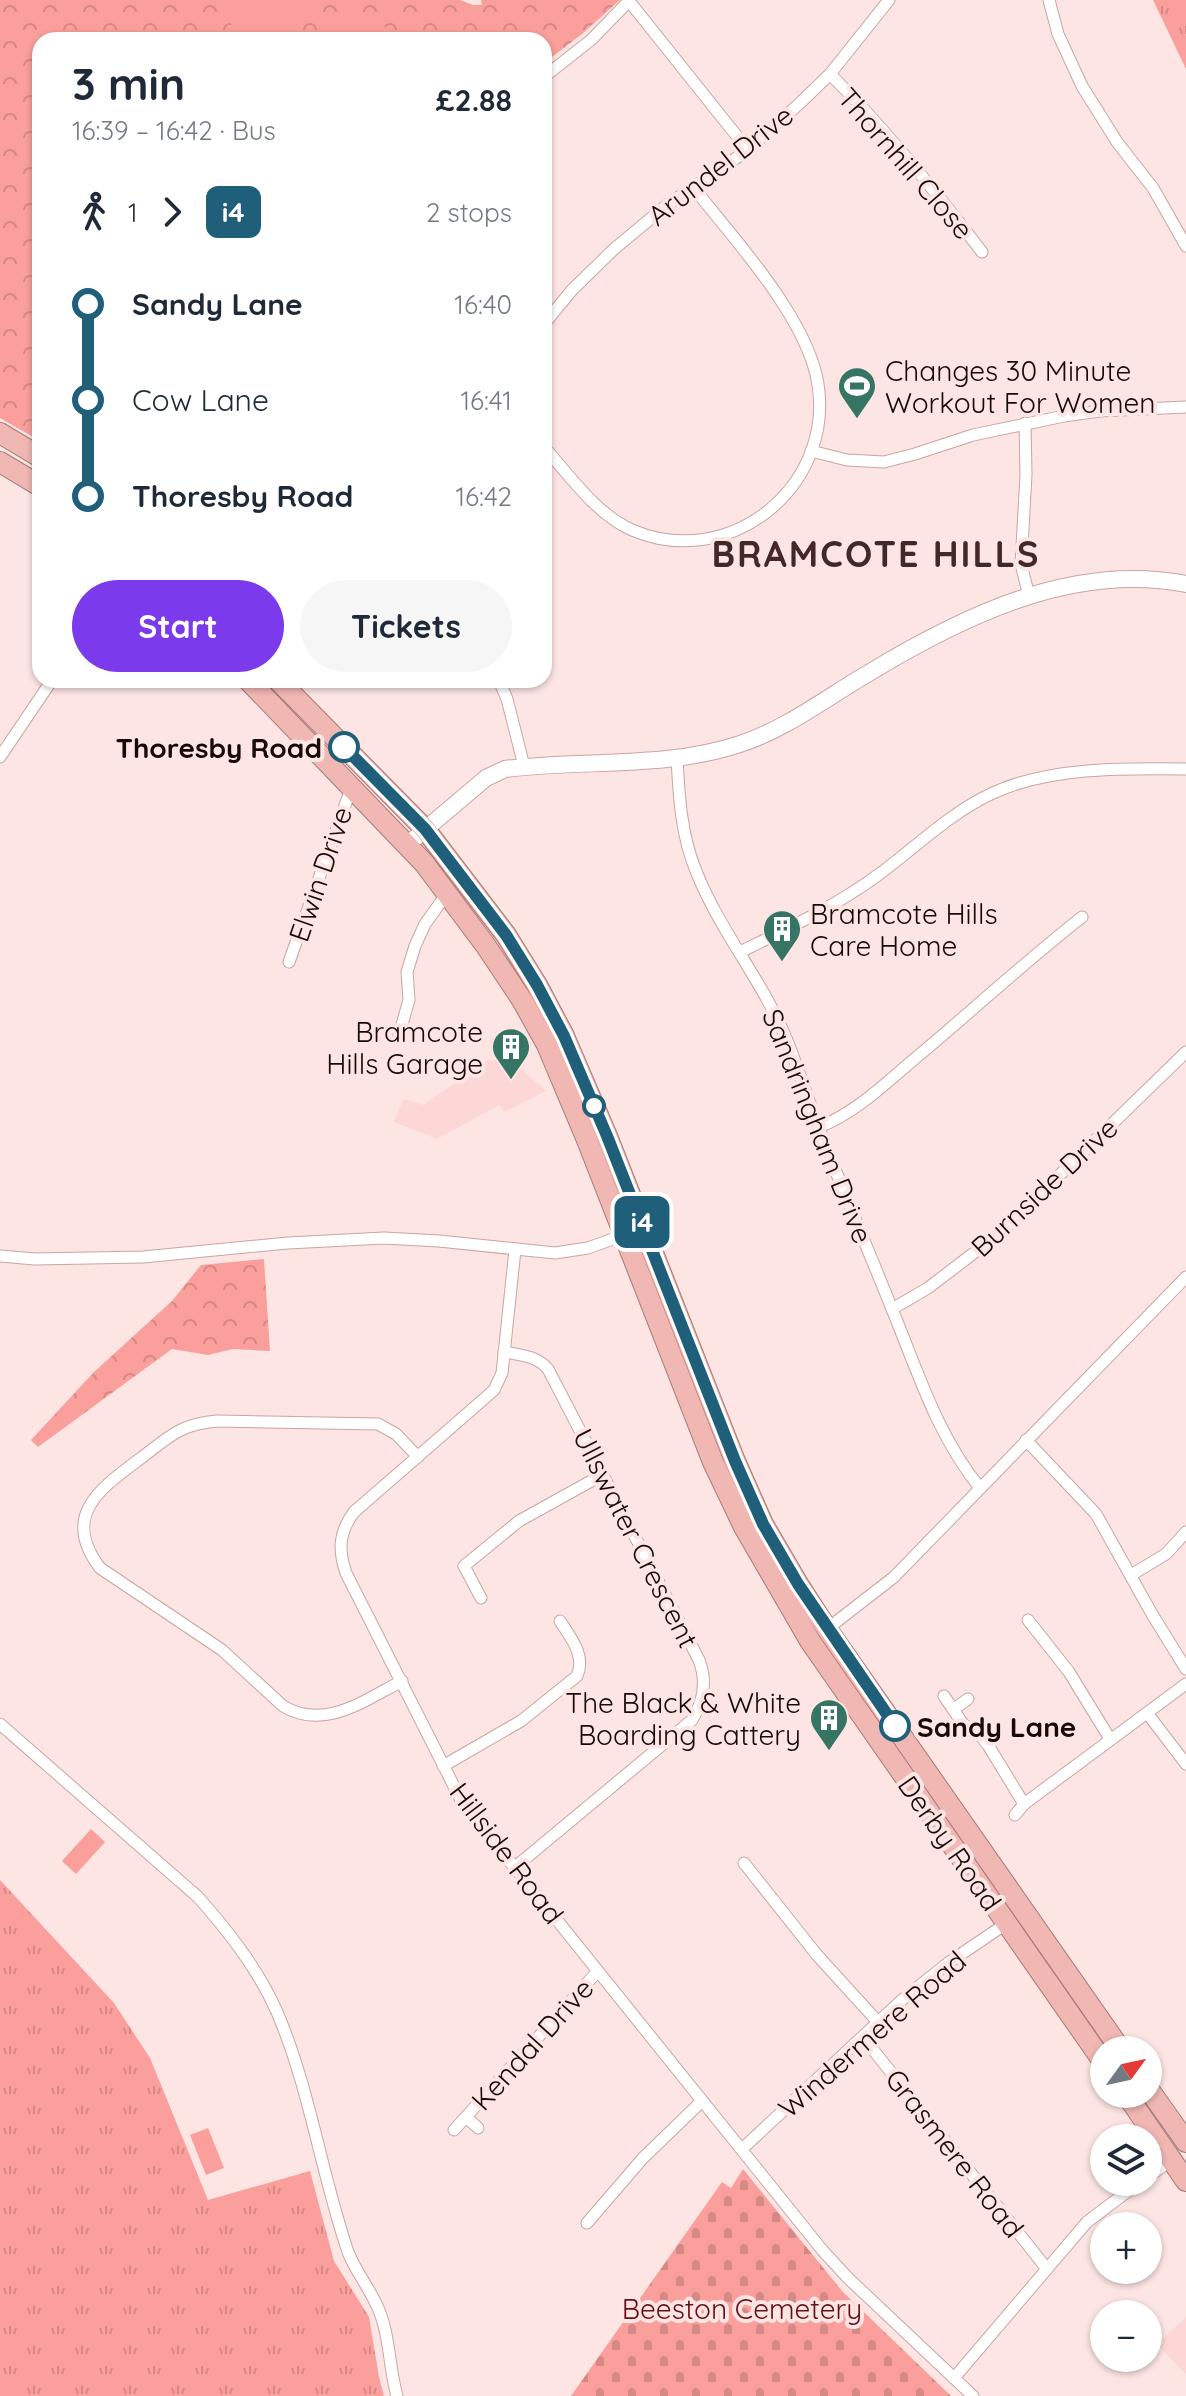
<!DOCTYPE html>
<html lang="en">
<head>
<meta charset="utf-8">
<style>
  :root { --surface:#fff; --page:#f6f6f7; --text:#1f2937; --muted:#747a83; --accent:#7c3aed }
  body { margin:0; font-family:Quicksand,sans-serif; background:var(--page); color:var(--text); height:100vh; display:flex; flex-direction:column; font-size:30px; white-space:nowrap }
  * { box-sizing:border-box; margin:0 }
  p { font-size:26px; color:var(--muted) }
  .icon { flex:none; width:44px; height:44px; fill:none; stroke:currentColor; stroke-width:2; stroke-linecap:round; stroke-linejoin:round }
  .map { position:relative; flex:1; overflow:hidden }
  .side { position:absolute; left:32px; top:32px; width:520px; height:656px; display:flex; flex-direction:column; background:var(--surface); border-radius:24px; box-shadow:0 2px 6px #0004 }
  .side>* { flex:none }
  .badge { padding:0 16px; border-radius:12px; font-size:28px; line-height:52px }
  .needle { width:52px; rotate:57deg }
  .tools { position:absolute; left:1090px; top:2036px; display:grid; gap:16px }
  .tools a { display:grid; place-items:center; width:72px; height:72px; border-radius:50%; background:var(--surface); box-shadow:0 2px 6px #0004; font-size:40px }
  .map>.badge { position:absolute; translate:-50% -50%; box-shadow:0 0 0 4px #fff }
  .legs { display:flex; align-items:center; gap:12px; height:88px; padding:0 40px; font-size:26px }
  .legs p { margin-inline-start:auto }
  .head { display:flex; align-items:center; justify-content:space-between; height:136px; padding:0 40px }
  h1 { font-size:44px; font-weight:700; line-height:60px }
  .cta { display:flex; gap:16px; margin-top:auto; padding:16px 40px }
  .cta a { flex:1; height:92px; border-radius:48px; background:var(--accent); color:#fff; font-size:32px; font-weight:700; line-height:92px; text-align:center }
  .cta a+a { background:var(--page); color:var(--text) }
  ul { padding:0 40px; list-style:none }
  li { display:flex; align-items:center; gap:28px; height:96px; font-size:30px }
  li i { display:grid; place-items:center; width:12px; height:100%; margin:0 10px; background:currentColor }
  li i::after { content:''; width:20px; height:20px; margin:-10px; border:6px solid; border-radius:50%; background:var(--surface) }
  li p { margin-inline-start:auto }
  li:first-child i { background:linear-gradient(#0000 50%,currentColor 0) }
  li:last-child i { background:linear-gradient(currentColor 50%,#0000 0) }
  .map>svg:first-child { display:block }
  .built { fill:#fdd7d5 }
  .grass { fill:url(#grass-tufts) }
  .forest { fill:url(#forest-crowns) }
  .cemetery { fill:url(#cemetery-stones) }
  .pitch { fill:#fa9f9c }
  .lines { fill:none; stroke-linecap:round; stroke-linejoin:round }
  .street-casing { stroke:#c9a5a3; stroke-width:13 }
  .secondary-casing { stroke:#c9a5a3; stroke-width:18 }
  .highway-casing { stroke:#a47a78; stroke-width:22 }
  .street { stroke:#fff; stroke-width:11 }
  .secondary { stroke:#fff; stroke-width:16 }
  .highway { stroke:#f0b7b3; stroke-width:20 }
  .line-1-casing { stroke:#fff; stroke-width:18 }
  .line-1 { stroke:#1f5f7a; stroke-width:12 }
  .stop-1-dot { fill:#fff; stroke:#1f5f7a; stroke-width:4 }
  .labels { text-anchor:middle; dominant-baseline:central; stroke-width:8; stroke-linejoin:round; paint-order:stroke }
  .street-label { font-size:28px; fill:#160a09; stroke:#fce5e3 }
  .poi-label { font-size:28px; fill:#160a09; stroke:#fce5e3; text-anchor:start }
  .stop-label { font-size:28px; font-weight:bold; fill:#160a09; stroke:#fce5e3; text-anchor:end }
  .park-label { font-size:28px; fill:#680d17; stroke:#fce5e3 }
  .district-label { font-size:36px; font-weight:bold; letter-spacing:2px; fill:#442827; stroke:#fce5e3 }
</style>
</head>
<body>
<div class="map">
<svg width="1186" height="2396" viewBox="0 0 1186 2396">
  <defs>
    <pattern id="grass-tufts" width="24" height="20" patternUnits="userSpaceOnUse" patternTransform="scale(2)"><rect width="24" height="20" fill="#fa9f9c"/><path d="M3 7l-1-3M5 7V3M7 7l1-3M15 17l-1-3M17 17v-4M19 17l1-3" fill="none" stroke="#d68885"/></pattern>
    <pattern id="forest-crowns" width="20" height="18" patternUnits="userSpaceOnUse" patternTransform="scale(2)"><rect width="20" height="18" fill="#fa9f9c"/><path d="M2 6a3 3 0 1 1 6 0M12 15a3 3 0 1 1 6 0" fill="none" stroke="#d68885"/></pattern>
    <pattern id="cemetery-stones" width="16" height="16" patternUnits="userSpaceOnUse" patternTransform="scale(2)"><rect width="16" height="16" fill="#fa9f9c"/><path d="M2 7V4a2 2 0 0 1 4 0v3zM10 15v-3a2 2 0 0 1 4 0v3z" fill="#d68885"/></pattern>
  </defs>
  <rect width="100%" height="100%" fill="#fce5e3"/>
  <g class="built">
    <polygon points="489,1060 512,1060 546,1091 504,1112 499,1105 437,1139 394,1122 404,1099 423,1105"/>
    <polygon points="1186,2317 1186,2374 1157,2344"/>
  </g>
  <g class="grass">
    <polygon points="1153,0 1186,0 1186,69"/>
    <polygon points="0,1880 114,2003 150,2058 208,2200 310,2171 334,2261 369,2317 379,2377 384,2396 0,2396"/>
  </g>
  <g class="forest">
    <polygon points="0,0 460,0 473,5 482,5 481,0 620,0 582,34 544,63 544,40 40,40 40,441 0,418"/>
    <polygon points="264,1259 270,1351 233,1349 208,1355 172,1349 38,1447 31,1440 94,1372 172,1301 201,1265"/>
  </g>
  <polygon class="cemetery" points="743,2169 842,2291 951,2396 571,2396 722,2182 731,2188"/>
  <g class="pitch">
    <polygon points="232,0 311,0 318,12 271,40 240,40 221,7"/>
    <path d="M354,20C374,23 393,27 410,40H384L371,36L353,35L331,40H302L318,29Z"/>
    <polygon points="91,1829 105,1842 76,1874 62,1861"/>
    <polygon points="208,2128 224,2168 206,2175 190,2135"/>
  </g>
  <g class="lines">
    <g class="street-casing">
      <g id="street">
        <polyline points="1049,0 1058,34 1082,86 1117,142 1153,188 1186,246"/>
        <polyline points="629,1 748,150"/>
        <path d="M830,74C886,130 934,189 982,252"/>
        <polyline points="544,77 591,40 630,0"/>
        <polyline points="544,324 572,290 614,249 667,205 748,150 800,103 830,74 889,0"/>
        <polyline points="1025,423 1026,475 1021,564 1029,596"/>
        <path d="M544,447C570,476 596,514 632,530C733,573 841,481 816,374C800,310 734,239 693,187"/>
        <polyline points="811,451 847,460 884,462 915,454 973,435 1064,416 1100,411 1186,407"/>
        <polyline points="499,680 507,699 524,766"/>
        <polyline points="0,757 52,680"/>
        <path d="M677,758C679,796 681,835 696,871C720,932 764,982 788,1043C799,1071 808,1100 819,1128C842,1189 868,1249 892,1309C918,1372 937,1435 980,1488"/>
        <path d="M740,952C787,929 836,906 878,875C916,847 951,812 993,793C1048,767 1126,768 1186,769"/>
        <polyline points="289,962 352,786"/>
        <polyline points="399,1035 409,1000 407,972 415,946 425,924 448,892"/>
        <path d="M819,1127C856,1113 888,1081 918,1056C973,1010 1026,961 1082,917"/>
        <path d="M515,1250L502,1373L494,1390L485,1398L354,1512C339,1532 338,1550 346,1573L462,1802L823,2251L848,2278L973,2396"/>
        <polyline points="0,1256 35,1259 143,1257 288,1243 384,1238 439,1241 555,1253 588,1248 624,1235"/>
        <polyline points="892,1309 928,1288 1000,1233 1186,1052"/>
        <path d="M504,1352C521,1355 537,1356 548,1369L699,1660C707,1681 704,1701 692,1720L514,1868"/>
        <polyline points="1026,1440 1096,1514 1152,1614 1186,1669"/>
        <polyline points="1131,1575 1166,1554 1186,1532"/>
        <polyline points="481,1598 464,1566 519,1521 602,1475"/>
        <polyline points="1028,1620 1069,1672 1110,1739"/>
        <polyline points="827,1629 894,1577 1186,1277"/>
        <path d="M402,1681C365,1700 324,1731 283,1706L222,1650L100,1568C60,1515 101,1488 141,1458C169,1437 180,1424 217,1421L378,1424L396,1434L418,1457"/>
        <polyline points="944,1696 963,1724 979,1734 988,1745 1024,1804 1186,1684"/>
        <polyline points="954,1709 968,1699"/>
        <polyline points="1147,1713 1186,1764"/>
        <path d="M0,1724L198,1897C229,1932 258,1969 277,2012C310,2089 321,2173 348,2252C356,2272 370,2289 378,2308C390,2335 389,2368 397,2396"/>
        <path d="M443,1766L521,1721L577,1676C586,1656 571,1638 560,1621"/>
        <polyline points="1015,1815 1024,1804"/>
        <polyline points="744,1863 817,1955 878,2022"/>
        <polyline points="863,2037 1047,2269"/>
        <polyline points="466,2117 478,2128"/>
        <polyline points="454,2130 598,1971"/>
        <polyline points="742,2149 903,1999 948,1963 1007,1923"/>
        <polyline points="1148,2177 1171,2160"/>
        <polyline points="587,2223 643,2158 702,2101"/>
        <polyline points="954,2378 1087,2222 1140,2182"/>
      </g>
    </g>
    <g class="secondary-casing">
      <path id="secondary" d="M408,844L486,778L505,769C583,759 665,769 740,744C786,729 826,698 867,674C961,617 1072,562 1186,584"/>
    </g>
    <g class="highway-casing">
      <g id="highway">
        <polyline points="0,433 40,457"/>
        <polyline points="0,462 40,486"/>
        <polyline points="248,680 424,863 486,946 522,1000 547,1045 587,1140 713,1462 744,1527 810,1641 1104,2063"/>
        <polyline points="278,680 425,829 506,935 537,985 564,1036 607,1136 735,1461 763,1524 798,1584 827,1629 1121,2050"/>
        <polyline points="1148,2088 1186,2142"/>
        <polyline points="1126,2094 1186,2181"/>
      </g>
    </g>
    <use href="#street" class="street"/>
    <use href="#secondary" class="secondary"/>
    <use href="#highway" class="highway"/>
  </g>
  <g class="lines">
    <g class="line-1-casing">
      <polyline id="line-1" points="344,747 425,829 506,935 537,985 564,1036 607,1136 735,1461 763,1524 798,1584 895,1726"/>
    </g>
    <use href="#line-1" class="line-1"/>
  </g>
  <defs>
    <g id="stadium-pin" transform="scale(2)"><path d="M0 17L-7.5 6A9.5 9.5 0 1 1 7.5 6Z" fill="#367563" stroke="#fce5e3"/><path d="M0-5a6.5 5 0 1 0 0 10a6.5 5 0 1 0 0-10ZM-3.5-1.8h7v3.6h-7Z" fill="#fff"/></g>
    <g id="building-pin" transform="scale(2)"><path d="M0 17L-7.5 6A9.5 9.5 0 1 1 7.5 6Z" fill="#367563" stroke="#fce5e3"/><path d="M-4-6H4V6H1V3H-1V6H-4ZM-2.5-4.3h1.7v1.8h-1.7ZM.8-4.3h1.7v1.8H.8ZM-2.5-1h1.7V.8h-1.7ZM.8-1h1.7V.8H.8Z" fill="#fff"/></g>
  </defs>
  <g fill-rule="evenodd">
    <use href="#stadium-pin" x="857" y="386"/>
    <use href="#building-pin" x="782" y="929"/>
    <use href="#building-pin" x="511" y="1047"/>
    <use href="#building-pin" x="829" y="1718"/>
  </g>
  <g class="stop-1-dot">
    <circle cx="344" cy="747" r="14"/>
    <circle cx="594" cy="1106" r="10"/>
    <circle cx="895" cy="1726" r="14"/>
  </g>
  <g class="labels">
    <g class="street-label">
      <text transform="translate(906 163) rotate(49)">Thornhill Close</text>
      <text transform="translate(720 165) rotate(-38)">Arundel Drive</text>
      <text transform="translate(320 874) rotate(-71)">Elwin Drive</text>
      <text transform="translate(818 1126) rotate(68)">Sandringham Drive</text>
      <text transform="translate(1044 1187) rotate(-43)">Burnside Drive</text>
      <text transform="translate(636 1538) rotate(63)">Ullswater Crescent</text>
      <text transform="translate(950 1843) rotate(55)">Derby Road</text>
      <text transform="translate(507 1853) rotate(53)">Hillside Road</text>
      <text transform="translate(872 2034) rotate(-41)">Windermere Road</text>
      <text transform="translate(532 2044) rotate(-48)">Kendal Drive</text>
      <text transform="translate(955 2153) rotate(52)">Grasmere Road</text>
    </g>
    <g class="poi-label">
      <text x="885" y="370">Changes 30 Minute<tspan x="885" dy="32">Workout For Women</tspan></text>
      <text x="810" y="913">Bramcote Hills<tspan x="810" dy="32">Care Home</tspan></text>
      <text x="483" y="1031" text-anchor="end">Bramcote<tspan x="483" dy="32">Hills Garage</tspan></text>
      <text x="801" y="1702" text-anchor="end">The Black &amp; White<tspan x="801" dy="32">Boarding Cattery</tspan></text>
    </g>
    <g class="stop-label">
      <text x="322" y="747">Thoresby Road</text>
      <text x="917" y="1726" text-anchor="start">Sandy Lane</text>
    </g>
    <g class="park-label">
      <text x="742" y="2308">Beeston Cemetery</text>
    </g>
    <g class="district-label">
      <text x="876" y="553">BRAMCOTE HILLS</text>
    </g>
  </g>
</svg>
<div class="tools">
<a><svg class="needle" viewBox="-14 -14 28 28"><path d="M0-13l5 13h-10z" fill="#e53935"/><path d="M0 13l5-13h-10z" fill="#747a83"/></svg></a>
<a><svg class="icon" aria-label="layers" viewBox="0 0 24 24"><path d="M12 4l9 5-9 5-9-5zM3 14l9 5 9-5"/></svg></a>
<a>+</a>
<a>−</a>
</div>
<b class="badge" style="left:642px;top:1222px;background:#1f5f7a;color:#fff">i4</b>
<section class="side">
<div class="head"><div><h1>3 min</h1><p>16:39 – 16:42 · Bus</p></div><b>£2.88</b></div>
<div class="legs"><svg class="icon" aria-label="walk" viewBox="0 0 24 24"><circle cx="13" cy="4" r="2"/><path d="M13 8l-2 6 4 7M11 14l-3 7M7 12l3-4h3l4 4"/></svg>1<svg class="icon" aria-label="forward" viewBox="0 0 24 24"><path d="M9 5l7 7-7 7"/></svg><b class="badge" style="background:#1f5f7a;color:#fff">i4</b><p>2 stops</p></div>
<ul>
<li><i style="color:#1f5f7a"></i><b>Sandy Lane</b><p>16:40</p></li>
<li><i style="color:#1f5f7a"></i><span>Cow Lane</span><p>16:41</p></li>
<li><i style="color:#1f5f7a"></i><b>Thoresby Road</b><p>16:42</p></li>
</ul>
<div class="cta"><a>Start</a><a>Tickets</a></div>
</section>
</div>
</body>
</html>
